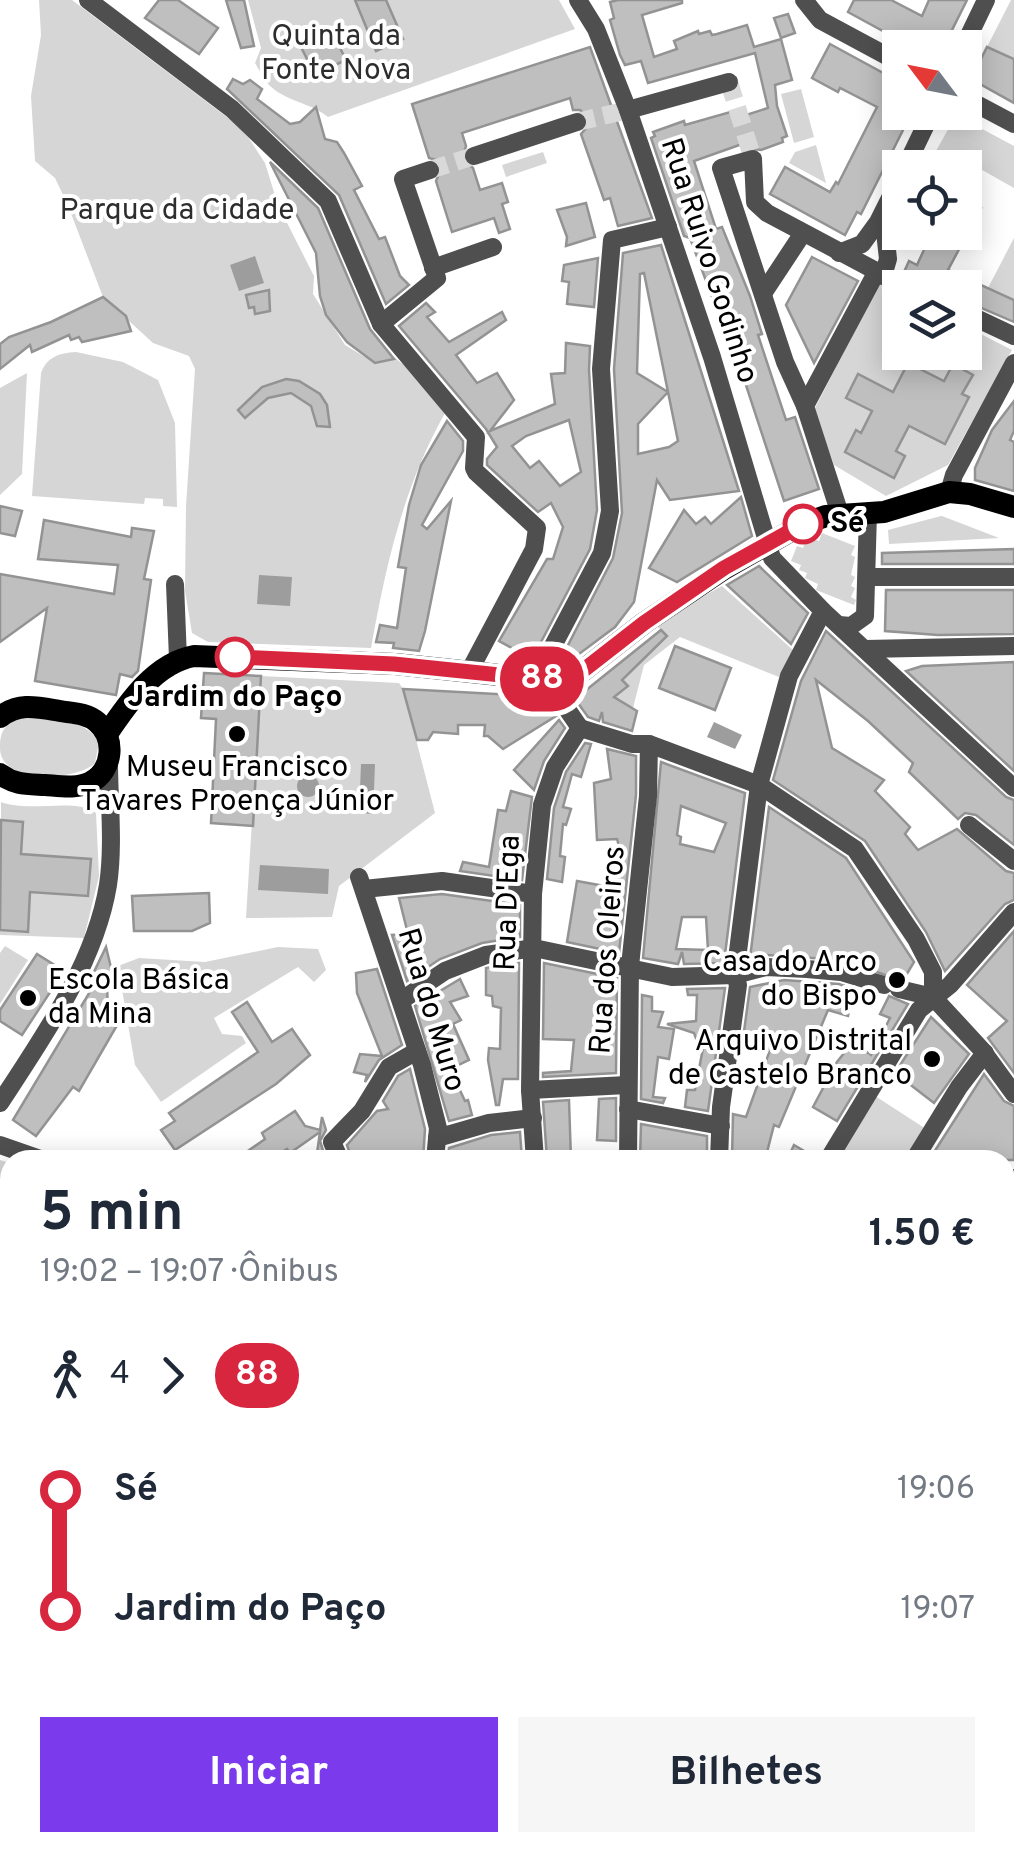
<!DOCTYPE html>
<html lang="pt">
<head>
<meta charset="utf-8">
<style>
  :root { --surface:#fff; --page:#f6f6f7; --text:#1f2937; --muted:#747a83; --accent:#7c3aed }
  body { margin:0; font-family:Overpass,sans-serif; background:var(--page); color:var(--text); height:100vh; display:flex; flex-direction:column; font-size:38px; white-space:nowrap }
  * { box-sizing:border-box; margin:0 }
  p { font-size:32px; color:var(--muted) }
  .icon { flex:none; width:55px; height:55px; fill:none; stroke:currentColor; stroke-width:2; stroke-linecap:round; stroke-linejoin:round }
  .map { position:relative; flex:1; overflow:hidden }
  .details { position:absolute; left:0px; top:1150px; width:1015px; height:702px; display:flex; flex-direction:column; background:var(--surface); border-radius:30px 30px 0 0; box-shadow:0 5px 25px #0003 }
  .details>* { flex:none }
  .badge { padding:0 20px; border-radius:32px; font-size:35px; line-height:65px }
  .needle { width:65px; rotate:302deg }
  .tools { position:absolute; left:882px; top:30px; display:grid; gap:20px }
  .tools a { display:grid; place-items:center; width:100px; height:100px; border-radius:0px; background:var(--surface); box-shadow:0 5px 25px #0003; font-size:50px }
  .map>.badge { position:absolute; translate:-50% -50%; box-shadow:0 0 0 5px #fff }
  .legs { display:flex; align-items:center; gap:15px; height:110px; padding:0 40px; font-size:32px }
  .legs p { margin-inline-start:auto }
  .headline { display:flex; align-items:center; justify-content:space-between; height:170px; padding:0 40px }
  h1 { font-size:55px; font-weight:700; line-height:75px }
  .cta { display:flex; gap:20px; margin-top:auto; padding:20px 40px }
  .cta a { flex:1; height:115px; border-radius:0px; background:var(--accent); color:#fff; font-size:40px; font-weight:700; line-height:115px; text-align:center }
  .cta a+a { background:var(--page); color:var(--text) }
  ul { padding:0 40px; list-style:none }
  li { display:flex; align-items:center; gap:35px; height:120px; font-size:38px }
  li i { display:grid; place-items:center; width:15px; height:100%; margin:0 12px; background:currentColor }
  li i::after { content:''; width:25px; height:25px; margin:-12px; border:8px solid; border-radius:50%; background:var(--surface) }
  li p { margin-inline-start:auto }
  li:first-child i { background:linear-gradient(#0000 50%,currentColor 0) }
  li:last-child i { background:linear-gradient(currentColor 50%,#0000 0) }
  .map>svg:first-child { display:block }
  .green { fill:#d6d6d6 }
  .water { fill:#9d9d9d }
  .building { fill:#bfbfbf; stroke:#939393; stroke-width:2.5; fill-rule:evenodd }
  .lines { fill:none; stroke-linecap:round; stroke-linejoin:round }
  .minor-tunnel { stroke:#d9d9d9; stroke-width:18; stroke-dasharray:18 9; stroke-linecap:butt }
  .minor { stroke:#4f4f4f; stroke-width:18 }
  .major { stroke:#000; stroke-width:22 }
  .line-1-casing { stroke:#fff; stroke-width:22 }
  .line-1 { stroke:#d7263d; stroke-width:15 }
  .stop-1-dot { fill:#fff; stroke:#d7263d; stroke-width:5 }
  .poi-dot { fill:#000; stroke:#fff; stroke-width:4 }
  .labels { text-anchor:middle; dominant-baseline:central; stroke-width:8; stroke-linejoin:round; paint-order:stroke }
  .park-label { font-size:30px; fill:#2d2d2d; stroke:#fff }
  .street-label { font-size:30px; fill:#000; stroke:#fff }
  .stop-label { font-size:30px; font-weight:bold; fill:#000; stroke:#fff; text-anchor:start }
  .poi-label { font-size:30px; fill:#000; stroke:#fff; text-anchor:end }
</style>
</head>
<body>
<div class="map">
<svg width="1014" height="1851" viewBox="0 0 1014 1851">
  <rect width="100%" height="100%" fill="#fff"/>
  <g class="green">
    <path d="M39,0H72L232,121L248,137L265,163L278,205L314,276L313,294L345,345L375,363L395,358L409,369L445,413C403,488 386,565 371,648L208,642L192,633L185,591L186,506L195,369L189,356L153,343L103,297L67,203L55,178L35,161L31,96L41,35Z"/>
    <path d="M248,0H559L575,29L328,117C311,103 285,101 269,85C263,79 259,69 255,63L261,48Z"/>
    <polygon points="1011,0 1014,0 1014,59 987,47"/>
    <polygon points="801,89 814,137 794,143 781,94"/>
    <polygon points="956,115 1014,146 1014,188 968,162 964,167 936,151"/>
    <polygon points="816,145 826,183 789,163 795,152"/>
    <polygon points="543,152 547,163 506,177 502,165"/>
    <polygon points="1014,238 1014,300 988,288"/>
    <polygon points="879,284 900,295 900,352 965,352 965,326 1012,350 948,465 886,496 834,465 814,410"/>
    <path d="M76,352L123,362L158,380L175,423L177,507L163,506V499L145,498L144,504L32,496L41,373C47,357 59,353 76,352Z"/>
    <polygon points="27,373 22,474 0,495 0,388"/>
    <polygon points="941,516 942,516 999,538 889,544 888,530"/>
    <polygon points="822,533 855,546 851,555 855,557 851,575 855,577 851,586 855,588 851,597 856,600 854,605 816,590 818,584 805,578 807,573 799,570 801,565 791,561 797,546 803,548 807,537 819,541"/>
    <polygon points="722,586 794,651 779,677 680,637 644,665 633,708 614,697 627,686 622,680 666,635 654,623"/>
    <polygon points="261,676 399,683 403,689 435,813 339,886 332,917 246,918"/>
    <path d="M20,716C48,720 83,716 99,742L95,763C77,781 0,785 0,748C0,730 5,726 20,716Z"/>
    <path d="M1,802C29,813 77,797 96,813L99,876L84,938L0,935V930L28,932L30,892L88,896L21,854L23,822L1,820Z"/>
    <polygon points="5,946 28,960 0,1004 0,953"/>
    <polygon points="278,947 318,949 326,970 314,982 298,967 214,1018 222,1034 242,1036 246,1043 161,1102 135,1065 118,966 139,958 205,962"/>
    <polygon points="872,1094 926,1129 907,1160 834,1160"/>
    <polygon points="0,1160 10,1163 10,1422 0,1423"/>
    <polygon points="10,1446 10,1669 0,1676 0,1448"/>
    <polygon points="1005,1536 1011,1539 1014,1851 988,1851 982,1844 972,1851 274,1851 287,1842 1005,1842"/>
  </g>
  <g class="water">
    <polygon points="255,256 264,283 239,291 230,265"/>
    <polygon points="259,575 292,577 290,606 257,604"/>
    <polygon points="714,722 742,735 735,749 707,737"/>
    <polygon points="361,764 375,764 373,814 359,813"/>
    <circle cx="308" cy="786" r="11"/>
    <polygon points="260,865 329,869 328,894 258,890"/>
  </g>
  <g class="building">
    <polygon points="159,0 178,0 218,28 199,54 145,18"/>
    <polygon points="226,0 244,0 254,46 241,48"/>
    <polygon points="355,0 386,0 403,39 376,51"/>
    <polygon points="618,0 682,0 682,3 642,15 654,57 677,49 674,41 698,31 699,34 710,31 712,35 717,34 747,25 754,47 781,39 792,80 775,85 777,106 787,136 782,138 783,142 761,150 746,148 745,143 694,161 716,229 722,227 750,296 762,334 758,335 786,420 795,417 819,489 784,501 720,306 715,305 690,238 684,236 651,138 655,136 653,132 684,121 685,125 734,111 737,118 768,108 755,53 648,83 641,61 625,65 620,55 610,20 614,18 610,2"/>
    <polygon points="854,0 891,0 922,16 929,0 967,0 943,48 914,48 848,12"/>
    <polygon points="788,14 795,33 781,38 774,18"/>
    <polygon points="330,28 346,60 322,71 319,65 312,69 299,43"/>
    <polygon points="830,44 887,75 889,71 900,75 900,112 912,112 861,214 857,212 845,235 770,194 785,167 830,192 836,182 838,184 877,107 840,88 838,92 812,78"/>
    <polygon points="590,47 652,218 618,226 610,198 604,200 581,134 589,125 588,117 580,110 573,110 570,98 462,133 466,146 462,159 473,168 480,190 502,183 508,202 502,204 510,229 499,233 494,218 452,232 436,181 442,167 437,160 429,158 412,104"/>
    <polygon points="987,47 1014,59 1014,103 971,79"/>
    <polygon points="233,79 243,84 250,80 262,89 257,99 290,124 300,122 316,107 325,139 337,142 344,153 362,186 354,190 379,239 385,237 400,276 409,285 386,304 339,195 227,89"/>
    <polygon points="270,162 318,208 370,329 394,359 375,363 347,342 326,315 320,296 316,253"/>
    <polygon points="965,200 981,208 948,270 1014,300 1014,322 965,301 965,288 920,288 918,281 904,272 909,261 917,265 928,241 911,232 965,232"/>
    <polygon points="586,203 595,237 566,246 567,237 557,210"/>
    <path d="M661,245L739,491L670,500L657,480L634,602L615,627L575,657L566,649L613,558L622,513L614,369L623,253ZM644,273L668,392L637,373L640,274ZM668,392L678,441L669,447L638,454V424Z"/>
    <polygon points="812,257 858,281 814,363 786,305"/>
    <polygon points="598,258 594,307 567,304 569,282 562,281 564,265"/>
    <polygon points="269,290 270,311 255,314 254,307 249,308 246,295"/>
    <polygon points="103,297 126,316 131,331 82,342 79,337 71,340 69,335 32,352 30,345 0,369 0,344 9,337 51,322"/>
    <path d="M426,303L435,312L427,317L449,342L502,312L506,320L456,355L477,383L497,373L514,400L490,431L555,404L551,374L565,373L566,343L590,346L589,370L597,510L590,549L532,659L499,641L547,559H553L563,527L551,503L538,512L487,465V459L497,447L486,429L399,326ZM569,420L581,472L560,486L539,461L530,468L512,446L526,436Z"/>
    <polygon points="908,363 944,381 953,364 973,375 962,394 969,397 945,444 909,426 896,451 905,456 894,478 845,452 856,430 861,433 872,411 846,398 858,374 893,392"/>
    <polygon points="286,379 299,381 320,394 327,405 330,427 317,426 311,406 291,393 268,398 245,418 238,410 262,387"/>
    <polygon points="1014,401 1014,431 1010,440 1014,442 1014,491 975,480 975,468 992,430"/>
    <polygon points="447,421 463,441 463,451 422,525 427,529 451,501 425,631 419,651 393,648 394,643 376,642 380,625 397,628 406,568 398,567 409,505 421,465"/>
    <polygon points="741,497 752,536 677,582 649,568 684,510 696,524 705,517 711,524"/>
    <polygon points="0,506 22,511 15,536 0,533"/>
    <polygon points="44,520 131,537 132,528 154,531 144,579 151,580 138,671 132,677 120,674 116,695 35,681 47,608 0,642 0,574 114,594 118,565 38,559"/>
    <polygon points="1014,549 1014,564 882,564 882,553"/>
    <polygon points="759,566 808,613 791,644 727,585"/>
    <polygon points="886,590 1014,590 1014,634 938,635 885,631"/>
    <polygon points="661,630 667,636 622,680 628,686 614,697 637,711 632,731 603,722 602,712 599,721 588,717 575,699"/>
    <polygon points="826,631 1006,797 1014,800 1014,845 976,815 965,813 958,819 909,772 913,763 868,721 816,680 832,748 884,780 875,791 910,827 905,834 918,850 957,829 1006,871 1014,873 1014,900 1005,904 945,971 926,932 865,841 773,780 801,681"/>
    <polygon points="675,646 731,668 715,710 659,688"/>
    <polygon points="1014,662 1014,771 906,671 922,666"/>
    <polygon points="204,673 261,676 253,826 211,823 216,719 201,718"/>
    <polygon points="403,689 516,695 556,716 503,749 488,736 484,736 485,725 458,725 458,734 433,732 428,740 417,740"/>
    <polygon points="559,720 565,728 544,761 534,790 514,770"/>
    <polygon points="585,743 591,744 581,777 572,774 563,807 571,809 566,825 563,824 560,856 565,857 562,882 547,879 554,808 566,772"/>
    <polygon points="607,749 636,756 636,795 619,953 567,942 577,881 610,887 621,853 617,839 597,840 594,783 611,779"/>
    <path d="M661,762L745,793L724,963L684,964L682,952L678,964L643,958ZM681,806L726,823L714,852L680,844L681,837L677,835ZM682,917H706L708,950L676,949Z"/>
    <polygon points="511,791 532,797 522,880 460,871 463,862 489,867 498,810 506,811"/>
    <polygon points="769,807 846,858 914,962 905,977 894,978 842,960 767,955 750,958"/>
    <polygon points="1,820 23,822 21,854 91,859 88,896 30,892 28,932 0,930"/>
    <polygon points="209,893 210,923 192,931 134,931 132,896"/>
    <polygon points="442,894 520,905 520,937 482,943 440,959 407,981 392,935 408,934 399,898"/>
    <polygon points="1014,931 1014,1073 988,1038 1007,1021 967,985"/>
    <polygon points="106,947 114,980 107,980 108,1021 116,1027 79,1091 73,1087 36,1136 13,1120 97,980 91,978"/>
    <polygon points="37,954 64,971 22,1035 0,1021 0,1010"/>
    <polygon points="519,963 518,1079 503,1079 499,1105 496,1105 488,1060 489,1048 500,1049 501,1008 493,1006 492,996 486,995 486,968"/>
    <polygon points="544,963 617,978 616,1073 543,1077 543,1073 571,1071 574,1040 543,1039"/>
    <polygon points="377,969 402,1045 379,1060 365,1082 367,1075 354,1072 360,1054 382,1056 357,993 356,973"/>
    <polygon points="460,979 468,996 450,1002 461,1020 453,1024 469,1060 450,1069 465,1101 468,1100 472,1115 449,1121 415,1006"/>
    <polygon points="784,980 839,984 854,989 848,1016 828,1010 779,1127 774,1125 765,1160 732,1160 733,1114 746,1117 770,1050 743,1039 750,987"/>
    <polygon points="725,988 708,1111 685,1107 687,1090 695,1090 704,1043 697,1041 694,1033 667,1024 696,1021 697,995 688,995 687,989"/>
    <polygon points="642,995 652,997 652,1011 663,1012 658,1027 674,1029 669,1059 658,1057 653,1097 665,1098 663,1103 641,1099"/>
    <polygon points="889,996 908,1004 837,1121 813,1107 837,1062 853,1042 871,1055 890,1018 880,1014"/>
    <polygon points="247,1002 272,1042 292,1029 310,1055 276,1084 175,1150 161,1130 175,1121 169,1113 258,1052 232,1012"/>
    <polygon points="931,1017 969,1054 934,1103 895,1073"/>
    <polygon points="410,1069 425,1129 423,1160 352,1160 347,1145 377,1111 388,1109 383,1101 398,1076"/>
    <polygon points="984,1074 1004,1101 1014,1106 1014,1160 929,1160"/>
    <polygon points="616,1098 616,1141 597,1140 599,1099"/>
    <polygon points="569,1100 571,1160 547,1160 543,1102"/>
    <polygon points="295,1111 305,1126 320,1130 322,1117 326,1130 320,1141 326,1160 316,1160 320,1132 290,1153 287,1149 270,1160 235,1160 265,1139 262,1133"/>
    <polygon points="641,1124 707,1136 707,1160 640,1160"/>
    <polygon points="520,1132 522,1160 513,1160 513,1155 483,1160 448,1160 449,1148 491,1135"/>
    <polygon points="794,1145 816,1158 816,1160 787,1160"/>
  </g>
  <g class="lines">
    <g class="minor-tunnel">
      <polyline points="729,82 753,159"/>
      <polyline points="577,122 628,110"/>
      <polyline points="430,170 474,156"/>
    </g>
    <g class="minor">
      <polyline points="88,0 232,109 328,201 381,324 476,437 474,468 476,472 537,528 534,549 470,670"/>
      <polyline points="578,0 596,29 628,110 712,357 772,558 823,611 1014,788"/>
      <polyline points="804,0 820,20 900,63"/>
      <polyline points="963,48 986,0"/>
      <polyline points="965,98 1014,124"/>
      <polyline points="628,110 729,82"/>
      <polyline points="474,156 577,122"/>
      <polyline points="905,168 932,112"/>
      <polyline points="839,253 862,244 878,222 900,178"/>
      <polyline points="433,268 493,247"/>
      <polyline points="883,276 888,259 883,213"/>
      <polyline points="764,292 803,233"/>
      <polyline points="965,313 1014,336"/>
      <polyline points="381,324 437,278 403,179 430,170"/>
      <polyline points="805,406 785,362 721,168 753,159 755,202 767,213 908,288"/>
      <polyline points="949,492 954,475 1014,363"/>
      <polyline points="840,514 805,406 876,273"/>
      <polyline points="867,577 1014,577"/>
      <polyline points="175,584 178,659"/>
      <polyline points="839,625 851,626 865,616 868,513"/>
      <polyline points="865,649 1014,646"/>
      <polyline points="536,678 602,553 610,511 601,369 612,240 668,227"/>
      <polyline points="547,680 580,728"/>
      <polyline points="580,728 632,744 649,744 759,785 855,849 916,939 933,972 933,997"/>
      <polyline points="969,825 1014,861"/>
      <polyline points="359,877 422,1065 438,1128 435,1160"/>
      <polyline points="364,889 442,881 533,894"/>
      <polyline points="899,989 933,997"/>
      <polyline points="933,997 982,1050 1014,1094"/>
      <polyline points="402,1000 445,971 486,955 534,948 672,977 735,975 766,967 807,969 841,972 884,985"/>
      <polyline points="530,1090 627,1085"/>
      <path d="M0,1103C43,1037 95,964 108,885C114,845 109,801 109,762"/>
      <polyline points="628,1109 721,1126"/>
      <polyline points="437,1138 489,1123 533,1118"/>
      <polyline points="0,1145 43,1160"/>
      <polyline points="340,1160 332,1142 362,1111 389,1067 417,1051"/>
      <polyline points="535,1160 530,1090 533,894 542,805 555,767 580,728"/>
      <polyline points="628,1160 630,966 648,796 649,744"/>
      <polyline points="719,1160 721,1107 738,985 735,975 759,785 789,676 823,611"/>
      <polyline points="828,1160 919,1010 950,985 1014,912"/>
      <polyline points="914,1160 959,1087 985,1053"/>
      <polyline points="1005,1187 1014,1178"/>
      <polyline points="1005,1302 1014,1322"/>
      <polyline points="1005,1361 1014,1364"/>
      <polyline points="1005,1426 1014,1418"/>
      <polyline points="0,1438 10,1435"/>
      <polyline points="1005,1511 1014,1507"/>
      <polyline points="235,1851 252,1847"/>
    </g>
    <g class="major">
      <path d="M0,717C19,702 37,707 60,711C72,713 87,713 97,722C116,738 113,770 91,782C77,789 60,786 45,785C27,784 15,785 0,774"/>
      <path d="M107,734C128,703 155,663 194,656L395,664L547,680L576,676L644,623L724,569L803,524L826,516L884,512L949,492L970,494L1014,507"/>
    </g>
  </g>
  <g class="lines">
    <g class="line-1-casing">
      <polyline id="line-1" points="235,657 394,664 548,680 576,676 644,623 724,568 803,524"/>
    </g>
    <use href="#line-1" class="line-1"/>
  </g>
  <g class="stop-1-dot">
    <circle cx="803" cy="524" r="18"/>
    <circle cx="235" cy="657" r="18"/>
  </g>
  <g class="poi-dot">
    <circle cx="237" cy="734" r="10"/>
    <circle cx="897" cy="980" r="10"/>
    <circle cx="28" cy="998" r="10"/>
    <circle cx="932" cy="1059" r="10"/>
  </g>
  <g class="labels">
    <g class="park-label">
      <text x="336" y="37">Quinta da<tspan x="336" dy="34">Fonte Nova</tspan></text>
      <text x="177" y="211">Parque da Cidade</text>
    </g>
    <g class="street-label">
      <text transform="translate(708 261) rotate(72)">Rua Ruivo Godinho</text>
      <text transform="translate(509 903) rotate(-88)">Rua D'Ega</text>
      <text transform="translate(609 950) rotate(-86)">Rua dos Oleiros</text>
      <text transform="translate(430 1010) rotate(73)">Rua do Muro</text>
    </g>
    <g class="stop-label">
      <text x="830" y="524">Sé</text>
      <text x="235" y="698" text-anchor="middle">Jardim do Paço</text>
    </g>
    <g class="poi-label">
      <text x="237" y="768" text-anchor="middle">Museu Francisco<tspan x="237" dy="34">Tavares Proença Júnior</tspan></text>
      <text x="877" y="963">Casa do Arco<tspan x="877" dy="34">do Bispo</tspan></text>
      <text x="48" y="981" text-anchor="start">Escola Básica<tspan x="48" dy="34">da Mina</tspan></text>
      <text x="912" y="1042">Arquivo Distrital<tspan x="912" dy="34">de Castelo Branco</tspan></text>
    </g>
  </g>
</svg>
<div class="tools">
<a><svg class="needle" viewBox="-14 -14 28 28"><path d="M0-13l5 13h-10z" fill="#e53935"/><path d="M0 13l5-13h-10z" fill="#747a83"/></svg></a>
<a><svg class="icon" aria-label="locate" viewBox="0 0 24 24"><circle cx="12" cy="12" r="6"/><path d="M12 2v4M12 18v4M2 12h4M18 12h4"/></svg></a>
<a><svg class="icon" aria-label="layers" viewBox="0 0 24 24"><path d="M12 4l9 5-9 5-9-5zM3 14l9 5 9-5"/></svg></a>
</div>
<b class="badge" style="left:542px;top:679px;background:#d7263d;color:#fff">88</b>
<section class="details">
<div class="headline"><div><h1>5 min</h1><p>19:02 – 19:07 · Ônibus</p></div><b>1.50 €</b></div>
<div class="legs"><svg class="icon" aria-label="walk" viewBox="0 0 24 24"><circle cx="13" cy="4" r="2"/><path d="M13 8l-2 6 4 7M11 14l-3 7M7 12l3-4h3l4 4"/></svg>4<svg class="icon" aria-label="forward" viewBox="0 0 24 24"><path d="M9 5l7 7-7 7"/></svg><b class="badge" style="background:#d7263d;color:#fff">88</b></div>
<ul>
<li><i style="color:#d7263d"></i><b>Sé</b><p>19:06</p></li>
<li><i style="color:#d7263d"></i><b>Jardim do Paço</b><p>19:07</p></li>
</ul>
<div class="cta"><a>Iniciar</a><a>Bilhetes</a></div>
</section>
</div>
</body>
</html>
